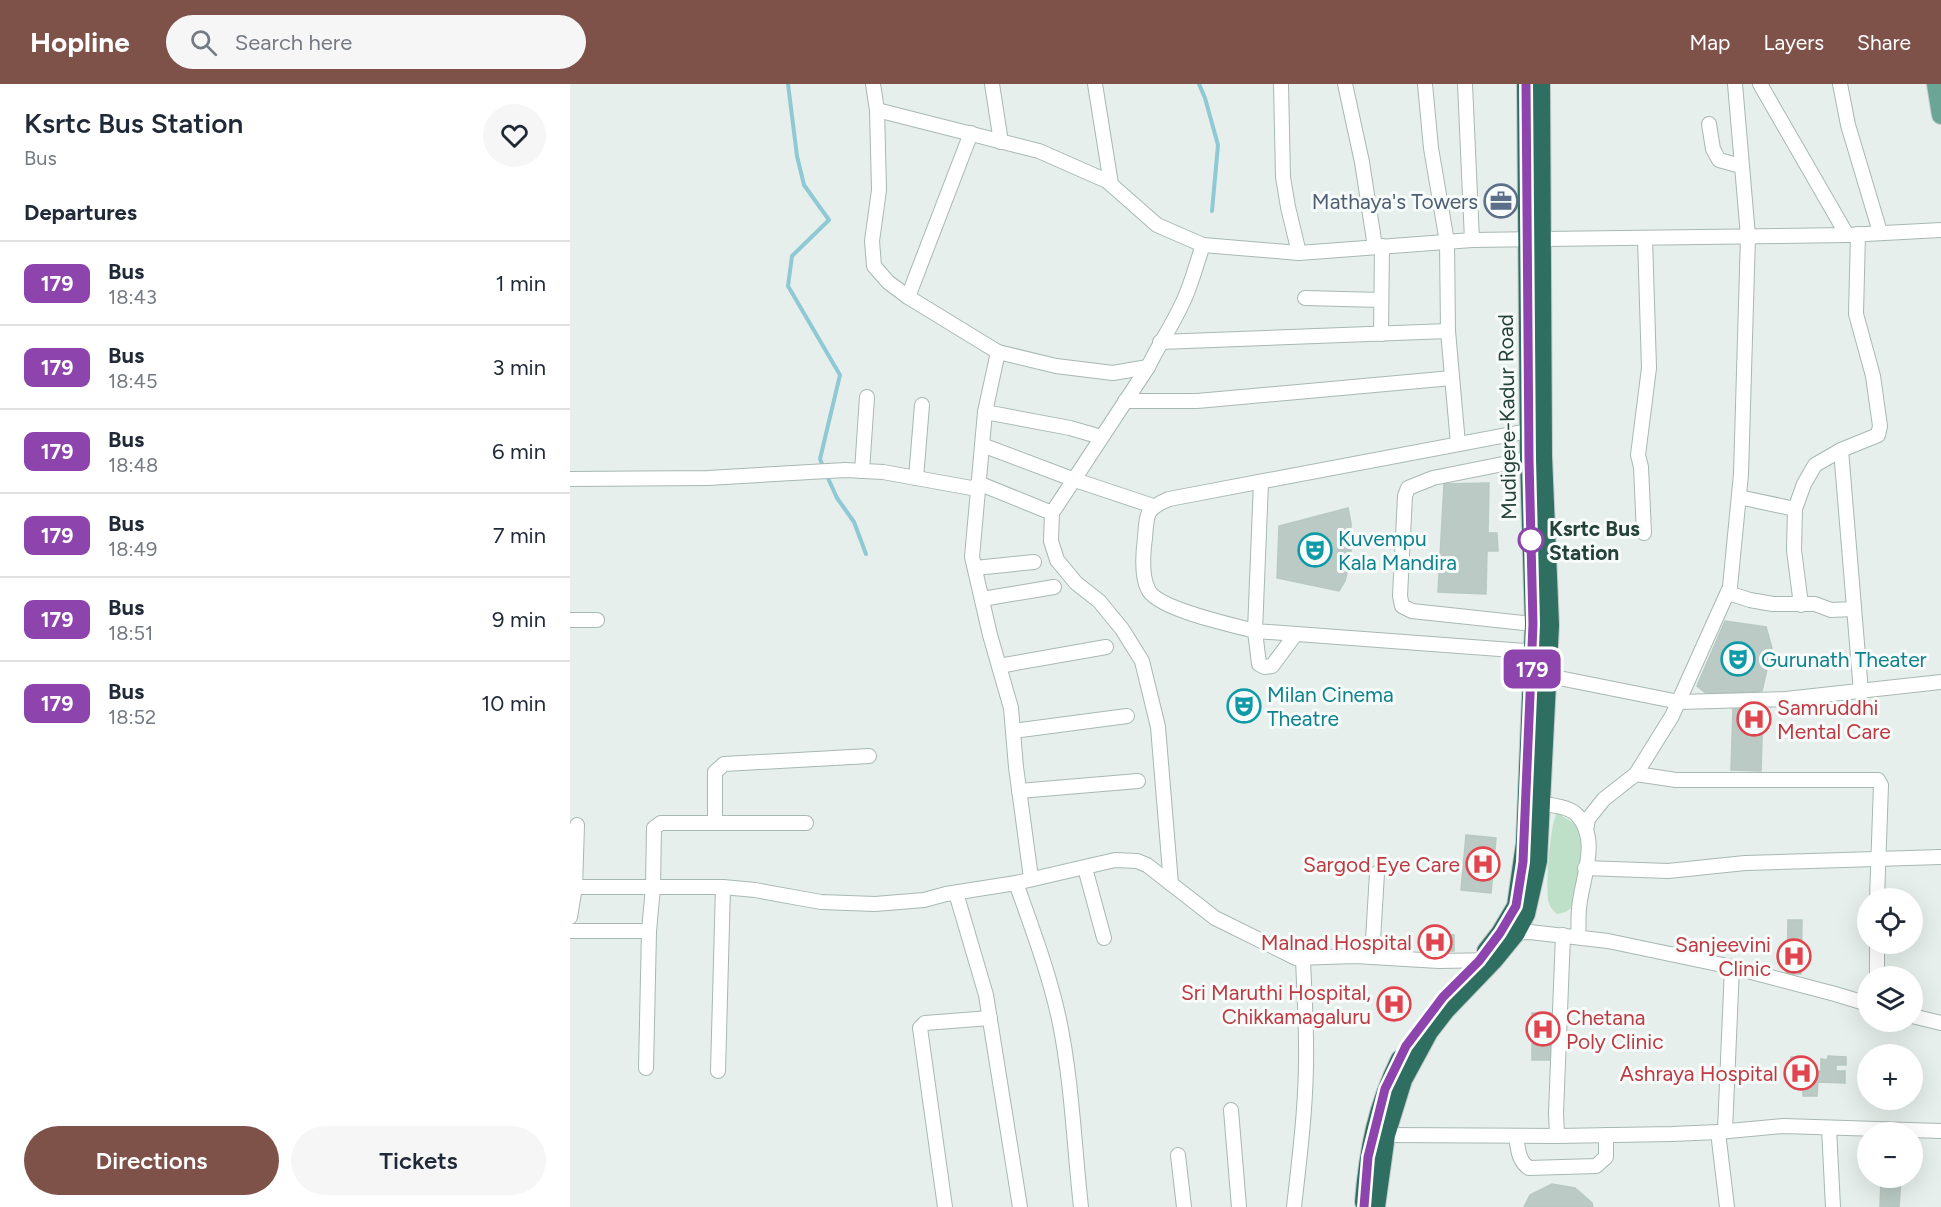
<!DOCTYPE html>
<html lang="en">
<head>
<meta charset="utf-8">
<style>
  :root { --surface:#fff; --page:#f6f6f7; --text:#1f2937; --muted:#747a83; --line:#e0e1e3; --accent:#7f5249 }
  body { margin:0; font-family:Figtree,sans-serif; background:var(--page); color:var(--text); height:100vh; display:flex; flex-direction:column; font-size:22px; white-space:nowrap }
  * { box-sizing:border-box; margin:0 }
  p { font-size:20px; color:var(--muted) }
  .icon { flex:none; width:33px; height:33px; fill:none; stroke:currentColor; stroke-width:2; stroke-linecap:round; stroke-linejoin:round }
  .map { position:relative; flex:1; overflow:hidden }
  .details { display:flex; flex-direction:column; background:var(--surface); width:570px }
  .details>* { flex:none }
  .badge { padding:0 12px; border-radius:9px; font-size:21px; line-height:39px }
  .tools { position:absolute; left:1287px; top:804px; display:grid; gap:12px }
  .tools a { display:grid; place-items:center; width:66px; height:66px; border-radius:50%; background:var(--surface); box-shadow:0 6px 24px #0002; font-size:30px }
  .map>.badge { position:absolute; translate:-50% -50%; box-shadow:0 0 0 3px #fff }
  h2 { padding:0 24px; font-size:22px; line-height:54px }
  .round { display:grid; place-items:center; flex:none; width:63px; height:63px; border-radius:32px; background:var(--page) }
  .overview { display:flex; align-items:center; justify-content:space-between; height:102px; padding:0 24px }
  h1 { font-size:28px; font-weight:600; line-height:45px }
  .button { display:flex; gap:12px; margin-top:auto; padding:12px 24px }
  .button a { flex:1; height:69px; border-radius:36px; background:var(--accent); color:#fff; font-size:24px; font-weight:600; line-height:69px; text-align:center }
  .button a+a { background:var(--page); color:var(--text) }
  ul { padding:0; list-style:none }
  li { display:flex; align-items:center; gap:18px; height:84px; padding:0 24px; border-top:2px solid var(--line) }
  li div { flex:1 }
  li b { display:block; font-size:22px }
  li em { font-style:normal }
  li .badge { min-width:66px; font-weight:700; text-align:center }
  header { display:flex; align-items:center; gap:36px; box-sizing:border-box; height:84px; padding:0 30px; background:var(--accent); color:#fff }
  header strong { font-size:28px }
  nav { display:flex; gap:33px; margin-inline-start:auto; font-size:21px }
  .search { width:420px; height:54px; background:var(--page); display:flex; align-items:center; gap:15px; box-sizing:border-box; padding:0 21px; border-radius:33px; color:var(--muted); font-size:22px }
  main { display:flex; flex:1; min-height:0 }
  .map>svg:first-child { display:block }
  .green { fill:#bfe0c8 }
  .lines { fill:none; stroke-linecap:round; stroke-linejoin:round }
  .stream { stroke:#8ec9d4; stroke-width:4 }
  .building { fill:#bbcac4; stroke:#b8c9c2; stroke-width:1.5 }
  .minor-casing { stroke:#a8b8b2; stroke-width:16 }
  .major-casing { stroke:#c2cac8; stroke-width:20 }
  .highway-casing { stroke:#c2cac8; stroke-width:20 }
  .minor { stroke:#fff; stroke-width:14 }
  .major { stroke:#6aa596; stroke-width:18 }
  .highway { stroke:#2f6f62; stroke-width:18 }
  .line-casing { stroke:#fff; stroke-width:14 }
  .line { stroke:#8e44ad; stroke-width:9 }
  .stop-dot { fill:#fff; stroke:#8e44ad; stroke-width:3 }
  .labels { text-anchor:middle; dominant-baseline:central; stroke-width:6; stroke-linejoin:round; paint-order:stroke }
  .service-label { font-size:21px; fill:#4e5e75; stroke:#f7fbf9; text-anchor:end }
  .street-label { font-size:21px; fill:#24423a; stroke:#f7fbf9 }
  .stop-label { font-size:21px; font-weight:bold; fill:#24423a; stroke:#f7fbf9; text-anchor:start }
  .culture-label { font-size:21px; fill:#0d838f; stroke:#f7fbf9; text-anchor:start }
  .health-label { font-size:21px; fill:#be3a42; stroke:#f7fbf9; text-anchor:end }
</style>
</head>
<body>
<header>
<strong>Hopline</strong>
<div class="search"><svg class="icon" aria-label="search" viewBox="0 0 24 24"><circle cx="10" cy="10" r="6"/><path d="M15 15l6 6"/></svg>Search here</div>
<nav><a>Map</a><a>Layers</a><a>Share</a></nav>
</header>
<main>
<section class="details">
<div class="overview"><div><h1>Ksrtc Bus Station</h1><p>Bus</p></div><a class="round"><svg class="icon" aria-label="heart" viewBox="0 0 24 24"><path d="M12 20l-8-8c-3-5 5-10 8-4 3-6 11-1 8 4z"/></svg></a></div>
<h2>Departures</h2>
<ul>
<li><span class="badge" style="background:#8e44ad;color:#fff">179</span><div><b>Bus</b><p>18:43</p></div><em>1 min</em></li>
<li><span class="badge" style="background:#8e44ad;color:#fff">179</span><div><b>Bus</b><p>18:45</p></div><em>3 min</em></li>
<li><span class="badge" style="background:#8e44ad;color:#fff">179</span><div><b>Bus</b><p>18:48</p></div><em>6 min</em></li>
<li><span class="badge" style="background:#8e44ad;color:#fff">179</span><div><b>Bus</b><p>18:49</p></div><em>7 min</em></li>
<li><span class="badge" style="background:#8e44ad;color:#fff">179</span><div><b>Bus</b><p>18:51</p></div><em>9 min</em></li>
<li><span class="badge" style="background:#8e44ad;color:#fff">179</span><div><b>Bus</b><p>18:52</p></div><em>10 min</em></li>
</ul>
<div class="button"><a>Directions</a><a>Tickets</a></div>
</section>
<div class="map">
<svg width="1371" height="1123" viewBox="0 0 1371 1123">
  <rect width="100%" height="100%" fill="#e6efeb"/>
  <path class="green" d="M987,729C995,734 1005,738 1009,746C1015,758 1010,810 1003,821C999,827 995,829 987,830C984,827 980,824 979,819C975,807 980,738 987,729Z"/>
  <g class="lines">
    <g class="stream">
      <polyline points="218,0 227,72 234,101 259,136 222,172 218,202 270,291 250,375 254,385"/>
      <polyline points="629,0 635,14 648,61 642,127"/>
      <polyline points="257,392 267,414 284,438 296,470"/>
    </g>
  </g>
  <g class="building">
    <polygon points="919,399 918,449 927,449 928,467 917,467 916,510 868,508 874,400"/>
    <polygon points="778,424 781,439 781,473 775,497 769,507 707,494 709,442"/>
    <polygon points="1155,537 1196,543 1202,564 1192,607 1137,610 1127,602"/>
    <polygon points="1163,624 1193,625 1191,687 1161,686"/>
    <polygon points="896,751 926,754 921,809 891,806"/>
    <polygon points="1218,836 1232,836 1231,890 1217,890"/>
    <rect x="857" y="851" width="27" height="16"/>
    <polygon points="821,907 837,918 828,932 811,921"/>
    <polygon points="962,929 985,929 984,976 962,976"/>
    <polygon points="1258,972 1276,973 1276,981 1266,981 1266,987 1275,987 1275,999 1248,998 1247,1012 1233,1012 1233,1006 1229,1006 1229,1002 1220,1002 1221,973 1238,974 1237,987 1251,987 1251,975 1257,976"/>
    <polygon points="1311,1094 1331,1094 1329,1123 1310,1123"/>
    <polygon points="982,1100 1005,1104 1022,1119 1023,1123 954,1123 960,1111"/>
  </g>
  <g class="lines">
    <g class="minor-casing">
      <g id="minor">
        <polyline points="303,0 307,26 309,106 302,157 304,182 318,198 338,213 428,268 486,282 543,289 578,283"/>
        <polyline points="422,0 431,58"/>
        <polyline points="525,0 541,100"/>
        <polyline points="711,0 713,93 718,123 729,169"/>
        <polyline points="775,0 792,78 805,163"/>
        <polyline points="855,0 861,64 877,158 878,247 888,360"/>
        <polyline points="895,0 902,156"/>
        <polyline points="1190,0 1277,151"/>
        <polyline points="1270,0 1278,41 1310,148"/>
        <polyline points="307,26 469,67 537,97 587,141 633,161 729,169 902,156 1277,151 1371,146"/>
        <polyline points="1139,40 1143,65 1149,76 1171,82"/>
        <polyline points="1288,150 1286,230 1303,292 1310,342 1308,351 1271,366 1291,608"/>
        <polyline points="338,213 401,49"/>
        <polyline points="735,214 811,216"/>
        <polyline points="811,250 812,162"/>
        <polyline points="590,258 878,247"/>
        <polyline points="428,268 415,328 402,473 420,551 441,624 446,683 461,794"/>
        <polyline points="555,317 627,317 882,294"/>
        <polyline points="415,328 500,344 531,353"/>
        <polyline points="412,361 505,396 583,422"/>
        <polyline points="968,373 863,394 838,404 835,412 830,512 832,522 842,527 972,541"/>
        <polyline points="292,387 297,313"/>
        <polyline points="346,394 352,321"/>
        <polyline points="0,395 138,394 275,386 313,388 407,405"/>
        <polyline points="691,398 685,547 971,568"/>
        <polyline points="408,399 482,429"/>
        <polyline points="1169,413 1225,425"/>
        <polyline points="1074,449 1071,383 1068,371 1079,284 1075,154"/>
        <polyline points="405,484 464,478"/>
        <polyline points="1158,509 1180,516 1203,520 1245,520 1261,526 1284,525"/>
        <polyline points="412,515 484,503"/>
        <polyline points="1231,521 1224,466 1225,425 1234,400 1245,381 1271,366"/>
        <polyline points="0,536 27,536"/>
        <path d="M725,551L702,582L694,583L689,580L685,547C663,541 586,525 578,505C571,491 573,469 575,454C577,430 575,425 599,415L968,345"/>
        <polyline points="429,582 536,563"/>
        <polyline points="979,592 1109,618 1216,615 1371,598"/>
        <polyline points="443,647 557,632"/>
        <polyline points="1066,690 1106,696 1308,696 1311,701 1307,814"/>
        <polyline points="449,707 568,697"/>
        <path d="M972,720C983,721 1000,723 1007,731C1031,756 1011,796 1009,825C1008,834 1009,844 1008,853"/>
        <polyline points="145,739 145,688 154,680 299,672"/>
        <polyline points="1016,746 1018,735 1034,715 1066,690 1102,632 1160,503 1171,390 1178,152 1165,0"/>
        <polyline points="515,784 534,854"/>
        <polyline points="1015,784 1098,787 1175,779 1371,773"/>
        <path d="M446,799C462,844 479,889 489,935C502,997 504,1061 511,1123"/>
        <path d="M601,800L588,643L572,577L552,545L529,517L506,499L487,476L481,457L482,429L578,283C588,262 602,242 612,220C621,202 626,181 633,161"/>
        <polyline points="0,803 153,803 185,806 251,818 305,820 354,816 376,810 446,799 545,776 567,777 577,781 645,834 726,874 785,872 869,877 924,876"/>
        <polyline points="386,809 416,911 450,1123"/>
        <polyline points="0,833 5,803 7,741"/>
        <polyline points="0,847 79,847"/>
        <polyline points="939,849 960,848 1038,857 1162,883 1265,910 1298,920"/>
        <polyline points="1307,860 1307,892"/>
        <polyline points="802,873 807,789"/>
        <polyline points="1342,932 1371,939"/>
        <polyline points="76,984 79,847 83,803 84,744 91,739 236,739"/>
        <polyline points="148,987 153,803"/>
        <polyline points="661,1026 669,1123"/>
        <polyline points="1259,1044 1263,1123"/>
        <polyline points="1155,1046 1162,883"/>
        <polyline points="1148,1048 1157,1123"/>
        <polyline points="816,1051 987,1052 1102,1050 1148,1048 1213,1042 1371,1047"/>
        <path d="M946,1052C948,1064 948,1077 959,1084L1026,1082L1036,1073V1051"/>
        <polyline points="987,1052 986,1029 993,851"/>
        <polyline points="608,1071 614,1123"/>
        <polyline points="375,1123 350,944 355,939 420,934"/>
        <path d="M724,1123C730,1069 737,1016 736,961C736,932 734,903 733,874"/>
      </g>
    </g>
    <g class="major-casing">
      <polyline id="major" points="1366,0 1371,31"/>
    </g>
    <g class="highway-casing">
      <g id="highway">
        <polyline points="916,867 930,849 946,822 955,759 964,540 959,375 956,0"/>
        <path d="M794,1118C798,1066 807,1022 830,975"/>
        <polyline points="806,1123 816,1051 833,996 859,948 876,926 924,876 946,849 956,830 968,777 980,541 973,372 971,0"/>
      </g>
    </g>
    <use href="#minor" class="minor"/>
    <use href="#major" class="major"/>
    <use href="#highway" class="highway"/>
  </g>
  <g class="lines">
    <g class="line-casing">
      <polyline id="line" points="794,1123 798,1073 815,1005 836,962 873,913 909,877 930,849 946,822 953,778 963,540 959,375 956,0"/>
    </g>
    <use href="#line" class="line"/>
  </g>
  <defs>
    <g id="office-ring" transform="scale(1.725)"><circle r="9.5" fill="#f7fbf9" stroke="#5c6f8a" stroke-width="1.5"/><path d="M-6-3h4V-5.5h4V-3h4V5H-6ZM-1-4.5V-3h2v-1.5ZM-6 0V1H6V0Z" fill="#5c6f8a"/></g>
    <g id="theatre-ring" transform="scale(1.725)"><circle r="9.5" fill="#f7fbf9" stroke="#0f9aa8" stroke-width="1.5"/><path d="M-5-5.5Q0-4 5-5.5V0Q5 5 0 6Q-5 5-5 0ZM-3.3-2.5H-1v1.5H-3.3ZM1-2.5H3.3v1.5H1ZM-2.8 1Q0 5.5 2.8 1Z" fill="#0f9aa8"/></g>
    <g id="hospital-ring" transform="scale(1.725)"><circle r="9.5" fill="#f7fbf9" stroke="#e0444e" stroke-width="1.5"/><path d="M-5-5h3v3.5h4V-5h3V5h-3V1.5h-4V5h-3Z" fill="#e0444e"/></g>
  </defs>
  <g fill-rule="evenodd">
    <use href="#office-ring" x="931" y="117"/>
    <use href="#theatre-ring" x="745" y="466"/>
    <use href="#theatre-ring" x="1168" y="575"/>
    <use href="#theatre-ring" x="674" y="622"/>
    <use href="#hospital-ring" x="1184" y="635"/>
    <use href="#hospital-ring" x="913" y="780"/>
    <use href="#hospital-ring" x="865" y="858"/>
    <use href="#hospital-ring" x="1224" y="872"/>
    <use href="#hospital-ring" x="824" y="920"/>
    <use href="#hospital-ring" x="973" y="945"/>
    <use href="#hospital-ring" x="1231" y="989"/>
  </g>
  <circle class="stop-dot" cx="961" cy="456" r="12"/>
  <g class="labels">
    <g class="service-label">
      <text x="908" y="117">Mathaya's Towers</text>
    </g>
    <g class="street-label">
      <text transform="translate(937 333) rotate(-91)">Mudigere-Kadur Road</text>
    </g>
    <g class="stop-label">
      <text x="979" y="444">Ksrtc Bus<tspan x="979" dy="24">Station</tspan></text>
    </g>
    <g class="culture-label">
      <text x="768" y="454">Kuvempu<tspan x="768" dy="24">Kala Mandira</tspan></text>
      <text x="1191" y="575">Gurunath Theater</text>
      <text x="697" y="610">Milan Cinema<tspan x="697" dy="24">Theatre</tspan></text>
    </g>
    <g class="health-label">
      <text x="1207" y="623" text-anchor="start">Samruddhi<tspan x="1207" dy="24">Mental Care</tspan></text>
      <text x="890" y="780">Sargod Eye Care</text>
      <text x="842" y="858">Malnad Hospital</text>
      <text x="1201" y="860">Sanjeevini<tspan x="1201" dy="24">Clinic</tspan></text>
      <text x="801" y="908">Sri Maruthi Hospital,<tspan x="801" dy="24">Chikkamagaluru</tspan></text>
      <text x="996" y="933" text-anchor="start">Chetana<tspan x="996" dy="24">Poly Clinic</tspan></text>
      <text x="1208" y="989">Ashraya Hospital</text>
    </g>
  </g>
</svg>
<div class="tools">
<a><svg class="icon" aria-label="locate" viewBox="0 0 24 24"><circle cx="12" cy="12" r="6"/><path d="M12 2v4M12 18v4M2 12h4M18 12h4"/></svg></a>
<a><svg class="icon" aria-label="layers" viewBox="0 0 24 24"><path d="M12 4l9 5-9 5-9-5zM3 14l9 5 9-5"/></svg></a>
<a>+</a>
<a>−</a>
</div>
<b class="badge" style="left:962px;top:585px;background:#8e44ad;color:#fff">179</b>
</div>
</main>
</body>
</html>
